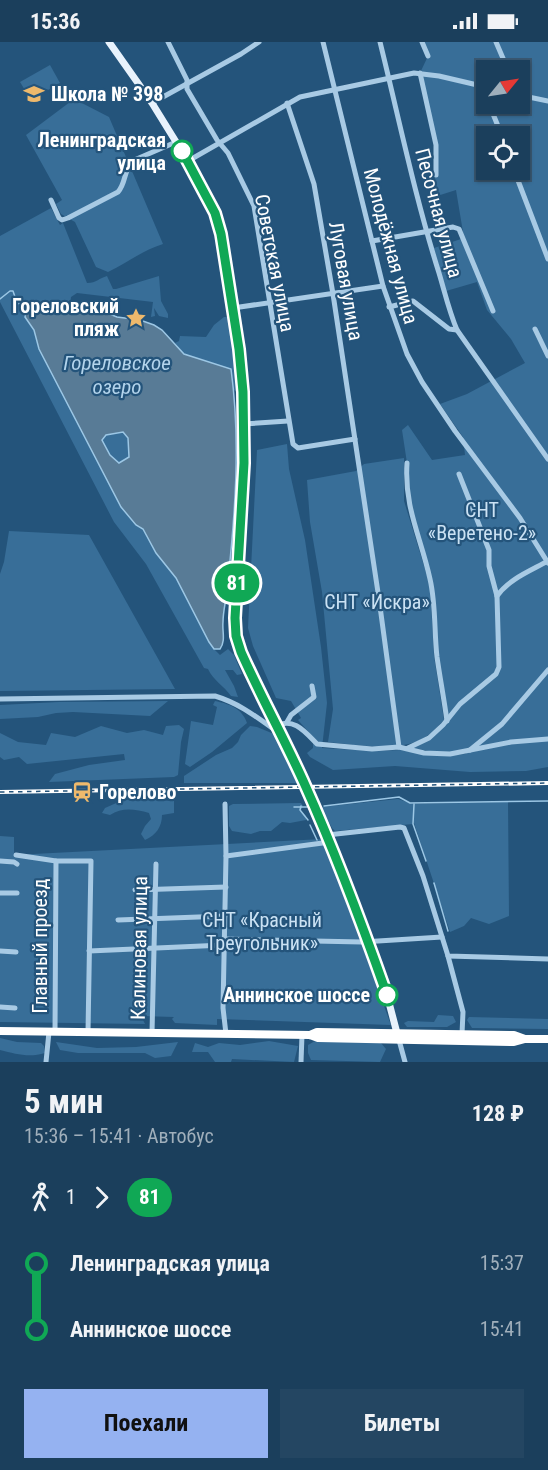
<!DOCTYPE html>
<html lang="ru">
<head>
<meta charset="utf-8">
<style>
  :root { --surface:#1b3f5c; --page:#244662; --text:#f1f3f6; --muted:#a0afbb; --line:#395872; --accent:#95b2f1 }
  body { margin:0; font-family:"Roboto Condensed",sans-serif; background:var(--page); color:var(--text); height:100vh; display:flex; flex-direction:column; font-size:22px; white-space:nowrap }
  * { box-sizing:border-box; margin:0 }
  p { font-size:20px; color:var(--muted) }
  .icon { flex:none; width:33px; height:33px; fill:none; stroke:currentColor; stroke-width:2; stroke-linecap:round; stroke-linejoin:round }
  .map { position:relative; height:1020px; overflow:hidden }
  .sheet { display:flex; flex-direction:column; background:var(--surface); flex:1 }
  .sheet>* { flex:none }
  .badge { padding:0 12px; border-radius:20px; font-size:21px; line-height:39px }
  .needle { width:39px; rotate:60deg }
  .tools { position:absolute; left:476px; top:18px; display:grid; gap:12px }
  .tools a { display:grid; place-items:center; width:54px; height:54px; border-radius:0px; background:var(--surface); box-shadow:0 2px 4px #0004,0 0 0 2px var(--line); font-size:30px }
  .map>.badge { position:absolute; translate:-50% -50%; box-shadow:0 0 0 3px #fff }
  .legs { display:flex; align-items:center; gap:9px; height:66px; padding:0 24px; font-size:20px }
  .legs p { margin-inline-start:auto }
  .head { display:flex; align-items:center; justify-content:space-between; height:102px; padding:0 24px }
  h1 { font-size:33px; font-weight:700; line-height:45px }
  .cta { display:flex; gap:12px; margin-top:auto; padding:12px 24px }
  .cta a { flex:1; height:69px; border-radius:0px; background:var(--accent); color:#111; font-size:24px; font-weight:700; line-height:69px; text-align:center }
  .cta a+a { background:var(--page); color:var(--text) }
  ul { padding:0 24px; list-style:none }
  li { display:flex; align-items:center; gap:21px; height:66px; font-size:22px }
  li i { display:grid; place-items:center; width:9px; height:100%; margin:0 8px; background:currentColor }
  li i::after { content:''; width:15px; height:15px; margin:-8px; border:4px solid; border-radius:50%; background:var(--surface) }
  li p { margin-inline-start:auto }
  li:first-child i { background:linear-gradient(#0000 50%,currentColor 0) }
  li:last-child i { background:linear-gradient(currentColor 50%,#0000 0) }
  .status { display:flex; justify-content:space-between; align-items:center; height:42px; padding:0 30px; background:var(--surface); direction:ltr }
  .status svg { height:16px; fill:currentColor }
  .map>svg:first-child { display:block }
  .green { fill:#386e98; fill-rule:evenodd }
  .water { fill:#587b96; stroke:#9cc7e5; stroke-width:1.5; fill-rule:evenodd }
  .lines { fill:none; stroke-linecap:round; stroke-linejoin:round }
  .stream { stroke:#9cc7e5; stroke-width:1.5 }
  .minor { stroke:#a8cae4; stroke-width:5 }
  .major { stroke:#e8f2fc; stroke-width:7 }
  .highway { stroke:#fff; stroke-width:8 }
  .rail-casing { stroke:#fff; stroke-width:4 }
  .rail { stroke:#24547b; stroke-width:1.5; stroke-dasharray:4.5; stroke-linecap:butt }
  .line-1-casing { stroke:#fff; stroke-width:14 }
  .line-1 { stroke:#10a855; stroke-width:9 }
  .stop-1-dot { fill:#fff; stroke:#10a855; stroke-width:3 }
  .labels { text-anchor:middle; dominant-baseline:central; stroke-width:4.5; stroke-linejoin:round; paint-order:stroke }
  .poi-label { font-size:20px; font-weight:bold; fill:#fff; stroke:#24547b; text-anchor:start }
  .stop-label { font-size:20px; font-weight:bold; fill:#fff; stroke:#24547b; text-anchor:end }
  .street-label { font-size:20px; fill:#fff; stroke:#24547b }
  .park-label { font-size:20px; fill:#cbe2f4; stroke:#24547b }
  .water-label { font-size:21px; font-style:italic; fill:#b3d4ec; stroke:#24547b }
</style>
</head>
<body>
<div class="status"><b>15:36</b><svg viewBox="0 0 49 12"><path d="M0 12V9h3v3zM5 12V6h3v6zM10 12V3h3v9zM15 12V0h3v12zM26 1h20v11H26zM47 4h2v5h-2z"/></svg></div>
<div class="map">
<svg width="548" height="1020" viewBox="0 0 548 1020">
  <rect width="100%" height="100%" fill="#24547b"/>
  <g class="green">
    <path d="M422,0H548V725L526,729L470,730L395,724L333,728L310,715L307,711L313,706V695L298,678L301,676L291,659L276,656L253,604L248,586L257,408L287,402L289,427L305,498L321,605L327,661L322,706L375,709L401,708L441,714L465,712L468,709L450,712L408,706L429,696L447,678L437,615L434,559L410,470L407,421L402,388L408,383L432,418L465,413L463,395L440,362L467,352L525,321L511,297L487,268L477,240L446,249L434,206L464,196L456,148L434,155L436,103L420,31L428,14ZM486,28H519V62H486ZM486,94H519V128H486Z"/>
    <polygon points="50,23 60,41 31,58 20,40"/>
    <path d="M74,57L109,75L163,202C143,208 127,221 108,230L96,225L75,180L61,172L56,162L62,158L26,93Z"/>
    <path d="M51,166L60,183L63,181L87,241C97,241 99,236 107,234L113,247H116L159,234L161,259L168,272V276L159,274L154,266L155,274L151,275L153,260L77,251L71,255L70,264C54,263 40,268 26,275L34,288L39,307L121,465L136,483L143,487L156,511L176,536L214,607L220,613L228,607L234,613L242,632L237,633L233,628H225L234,644L238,655L231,654C224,644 213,638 208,627L204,626L146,522L114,480L0,260V194Z"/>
    <path d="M224,275H229C234,300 237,325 238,350L234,348L231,327L184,312L175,301L179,299L180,294L206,295L214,283Z"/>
    <polygon points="123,390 128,397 129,416 119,421 110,413 102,398 106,393"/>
    <path d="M404,416V459L430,543L434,614L444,678C439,683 435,688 430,692C406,712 358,703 328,700L333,667L322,550L310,480L307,438L356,429L364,422Z"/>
    <polygon points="9,489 89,493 175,647 0,649 0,532 4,520"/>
    <polygon points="168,659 150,674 73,670 56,671 38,675 0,677 0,663 59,660"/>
    <path d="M215,659C229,662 242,666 247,681L212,710L190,725L185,722L191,679L213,683L217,665L213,663Z"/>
    <polygon points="179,683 184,687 181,700 178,733 174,735 49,740 55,732 89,723 125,718 124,712 27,722 19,715 4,718 0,715 0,691 18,700 46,703 51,691 75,695 101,684 127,691 144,688 163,693 166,684"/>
    <polygon points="250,684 257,685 274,692 300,741 184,741 184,734 216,713 232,706 238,700 241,693"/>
    <path d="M136,757L174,759V771L162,773C162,785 156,793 145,798L141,792L145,784L151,777L149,771C135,767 122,765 110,773L102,771L105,766L123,758Z"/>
    <polygon points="398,757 413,762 413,782 335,789 332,786 321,765"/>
    <polygon points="508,760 509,874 489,882 471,876 464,884 450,890 414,781 414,762"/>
    <polygon points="301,761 303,764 301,768 306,774 306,778 290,781 282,780 271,789 260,789 251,792 232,789 229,784 229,764 233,762"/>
    <polygon points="0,794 14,795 14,813 323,797 391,983 217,977 217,983 175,981 172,977 174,975 141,974 145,982 0,980"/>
    <polygon points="438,973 453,974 456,980 447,985 407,985 404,981 408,979 434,980"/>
    <polygon points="469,975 548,977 548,987 472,986 467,978"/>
    <path d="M0,996L17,1000L41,1001L44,1004L45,1011C29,1016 16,1012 0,1008Z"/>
    <polygon points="269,999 298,1004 294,1020 232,1017 231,1020 215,1020 208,1010 192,1010 195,1001 208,1005 219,1001 240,1003"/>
    <polygon points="315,999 381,1001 386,1007 380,1020 311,1018 308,1011 308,1003"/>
    <polygon points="56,1000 97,1006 136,1005 178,1000 171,1014 155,1016 145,1011 78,1011 60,1008"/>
  </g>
  <path class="water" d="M66,263L100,268L117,275L140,278L154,283L162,288L184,312L231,327C241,400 235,475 227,548C226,559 223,569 223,580C222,589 226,599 220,607H214L209,600L176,536L156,511L143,487L136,483L121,465L39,307L34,288L25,275L26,270L35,266L52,267ZM123,390L128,396L129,415L119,421L110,413L102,398L106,393Z"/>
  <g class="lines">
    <g class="stream">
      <polyline points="0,257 10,249 13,249 17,261 20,262 24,270 26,270"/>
      <polyline points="414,762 413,782 426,819"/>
      <polyline points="301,764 300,768 308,778"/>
      <polyline points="324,764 399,755 410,761 548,759"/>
      <polyline points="294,765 307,765"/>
      <polyline points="310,783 317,798"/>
      <polyline points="434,841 448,889"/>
    </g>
    <g class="minor">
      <polyline points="168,0 187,38 187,47 217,98 228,111 254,164 293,402 298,406 355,397"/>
      <polyline points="323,0 383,244 407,312 422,340 455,389 520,476 548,521"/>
      <path d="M380,0C399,77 415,155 439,231C445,251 449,269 457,288L548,417"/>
      <polyline points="422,0 428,14"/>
      <polyline points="496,0 508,28"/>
      <polyline points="420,31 436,103 436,133"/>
      <polyline points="519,53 548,59"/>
      <polyline points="152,61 241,12 259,0"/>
      <polyline points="287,61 314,142 333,252 379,557 399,705"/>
      <polyline points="489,62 502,94"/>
      <polyline points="188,119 300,55 414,31 439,34 486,45"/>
      <polyline points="514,128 548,217"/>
      <path d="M51,158L59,176L62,178L68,176L118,150C126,141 124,128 132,119L176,100"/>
      <polyline points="372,199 453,185 459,187 493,269"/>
      <polyline points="389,265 413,259 449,287 457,288"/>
      <polyline points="233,266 383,244"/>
      <polyline points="535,287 548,314"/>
      <polyline points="244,382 288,379"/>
      <path d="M407,421C404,466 421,495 430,537C436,563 434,589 437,615C440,636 444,657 447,679"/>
      <path d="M497,554C509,537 530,529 548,519"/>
      <path d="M0,657L215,654C238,661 254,673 272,686H277"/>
      <polyline points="287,680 291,673 314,655 312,644"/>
      <path d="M276,684C294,675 305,690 317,702L372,707L399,705L424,711L450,712L511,700L548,697"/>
      <polyline points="408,706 429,696 443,683 460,662 496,632 499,625 497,554 489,524 489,508 459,432"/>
      <polyline points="470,708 502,682 548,628"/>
      <polyline points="225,762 226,814 223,966 226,992"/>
      <polyline points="327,793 400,785 404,786 423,834 448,914 548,917"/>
      <polyline points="16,813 56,819 91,819 88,990"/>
      <polyline points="226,814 330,800"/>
      <polyline points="0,819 14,820 17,822"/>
      <polyline points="135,848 226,845"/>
      <polyline points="0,851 17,851"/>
      <polyline points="118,878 225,874"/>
      <polyline points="224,897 362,900 442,895"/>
      <polyline points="0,909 16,910"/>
      <polyline points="89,909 224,903"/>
      <polyline points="448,914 463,970 462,992"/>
      <polyline points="0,965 15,966"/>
      <polyline points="55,990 56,819"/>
      <polyline points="152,991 156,822"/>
      <polyline points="399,998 405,1020"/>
      <polyline points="46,1020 49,990"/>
      <polyline points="301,1020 302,993"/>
    </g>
    <polyline class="major" points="109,0 152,61 194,129 209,156 221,192 239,307 243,350 244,421 235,576 236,594 241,610 327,793 368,899 387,953 398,995"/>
    <g class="highway">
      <polyline points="0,989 310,993 318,996 514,1000 525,997"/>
      <polyline points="310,993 317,990 514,993 525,997 548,997"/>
    </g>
    <g class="rail-casing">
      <polyline id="rail" points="0,750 548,741"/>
    </g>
    <use href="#rail" class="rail"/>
  </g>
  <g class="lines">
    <g class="line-1-casing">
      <path id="line-1" d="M182,109L215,171L221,192L239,307L243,350L244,421L235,576L236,594L241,610C261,655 285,698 305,743C336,812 362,882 387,953"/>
    </g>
    <use href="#line-1" class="line-1"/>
  </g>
  <defs>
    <g id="school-bare" transform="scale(1.62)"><path d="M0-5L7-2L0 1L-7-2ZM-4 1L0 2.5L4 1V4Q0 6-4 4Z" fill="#eeb96c" stroke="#24547b" stroke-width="2.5" paint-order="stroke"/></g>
    <g id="sight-bare" transform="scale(1.62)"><path d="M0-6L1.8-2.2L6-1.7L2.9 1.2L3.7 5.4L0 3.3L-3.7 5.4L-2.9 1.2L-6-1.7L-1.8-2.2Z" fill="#eeb96c" stroke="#24547b" stroke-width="2.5" paint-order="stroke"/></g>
    <g id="station-bare" transform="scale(1.62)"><path d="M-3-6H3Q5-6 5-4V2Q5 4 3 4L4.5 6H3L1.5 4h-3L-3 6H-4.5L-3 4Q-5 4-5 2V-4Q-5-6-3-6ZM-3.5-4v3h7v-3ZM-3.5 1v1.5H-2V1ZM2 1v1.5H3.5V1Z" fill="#eeb96c" stroke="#24547b" stroke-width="2.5" paint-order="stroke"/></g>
  </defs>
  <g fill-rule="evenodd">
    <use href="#school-bare" x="34" y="52"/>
    <use href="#sight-bare" x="136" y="276"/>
    <use href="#station-bare" x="82" y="750"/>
  </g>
  <g class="stop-1-dot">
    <circle cx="182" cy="109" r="10"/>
    <circle cx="387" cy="953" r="10"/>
  </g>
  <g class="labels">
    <g class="poi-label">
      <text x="51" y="52">Школа № 398</text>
      <text x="119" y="264" text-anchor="end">Гореловский<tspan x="119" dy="23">пляж</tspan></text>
      <text x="99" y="750">Горелово</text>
    </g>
    <g class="stop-label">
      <text x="166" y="98">Ленинградская<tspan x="166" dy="23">улица</tspan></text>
      <text x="370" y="953">Аннинское шоссе</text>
    </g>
    <g class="street-label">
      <text transform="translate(439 171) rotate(75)">Песочная улица</text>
      <text transform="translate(391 204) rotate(75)">Молодёжная улица</text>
      <text transform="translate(275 221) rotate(79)">Советская улица</text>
      <text transform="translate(346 239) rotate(80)">Луговая улица</text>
      <text transform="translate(40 904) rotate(-90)">Главный проезд</text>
      <text transform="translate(139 906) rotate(-89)">Калиновая улица</text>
    </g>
    <g class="park-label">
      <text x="482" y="468">СНТ<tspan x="482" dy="23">«Веретено-2»</tspan></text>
      <text x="377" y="560">СНТ «Искра»</text>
      <text x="262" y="878">СНТ «Красный<tspan x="262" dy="23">Треугольник»</tspan></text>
    </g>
    <g class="water-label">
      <text x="117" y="321">Гореловское<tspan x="117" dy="24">озеро</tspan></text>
    </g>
  </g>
</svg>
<div class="tools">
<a><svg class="needle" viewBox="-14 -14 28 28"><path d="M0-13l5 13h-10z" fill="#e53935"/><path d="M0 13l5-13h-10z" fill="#a0afbb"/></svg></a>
<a><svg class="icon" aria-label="locate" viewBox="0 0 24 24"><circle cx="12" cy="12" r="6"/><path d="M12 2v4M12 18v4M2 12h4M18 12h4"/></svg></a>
</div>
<b class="badge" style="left:237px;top:541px;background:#10a855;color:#fff">81</b>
</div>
<section class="sheet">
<div class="head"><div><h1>5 мин</h1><p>15:36 – 15:41 · Автобус</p></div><b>128 ₽</b></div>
<div class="legs"><svg class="icon" aria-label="walk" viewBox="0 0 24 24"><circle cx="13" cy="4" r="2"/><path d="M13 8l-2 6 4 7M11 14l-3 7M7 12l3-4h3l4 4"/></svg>1<svg class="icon" aria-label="forward" viewBox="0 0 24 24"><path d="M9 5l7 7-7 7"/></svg><b class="badge" style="background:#10a855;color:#fff">81</b></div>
<ul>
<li><i style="color:#10a855"></i><b>Ленинградская улица</b><p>15:37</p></li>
<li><i style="color:#10a855"></i><b>Аннинское шоссе</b><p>15:41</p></li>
</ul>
<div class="cta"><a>Поехали</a><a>Билеты</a></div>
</section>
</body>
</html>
